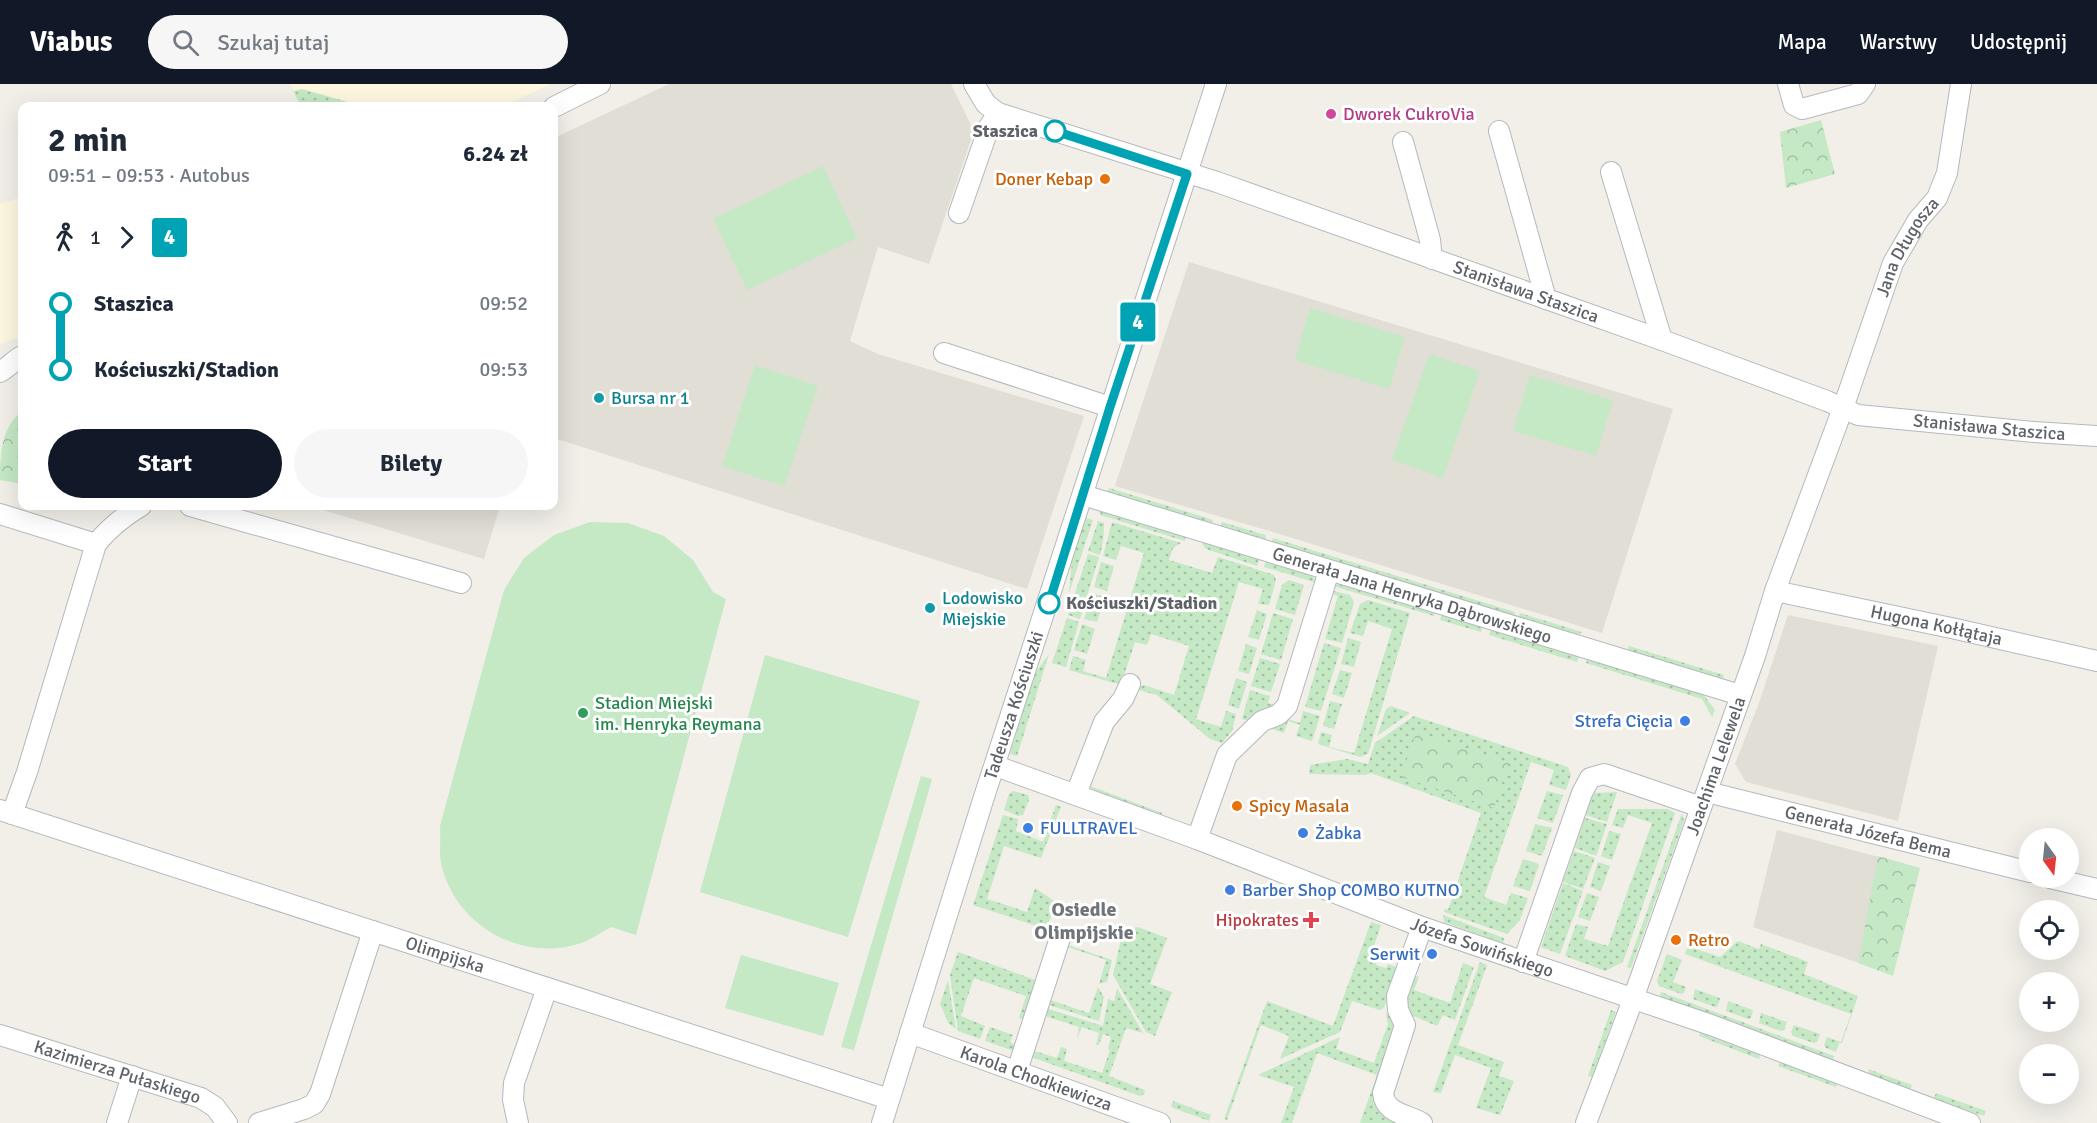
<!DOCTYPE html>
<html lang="pl">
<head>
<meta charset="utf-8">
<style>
  :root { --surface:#fff; --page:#f6f6f7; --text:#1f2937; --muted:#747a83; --accent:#111827 }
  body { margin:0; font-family:Signika,sans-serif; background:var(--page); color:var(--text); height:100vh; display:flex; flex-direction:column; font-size:22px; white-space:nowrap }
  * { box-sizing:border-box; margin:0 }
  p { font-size:20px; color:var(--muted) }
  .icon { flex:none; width:33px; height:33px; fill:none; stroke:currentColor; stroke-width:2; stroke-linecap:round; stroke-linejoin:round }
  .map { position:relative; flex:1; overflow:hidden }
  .sheet { position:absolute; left:18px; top:18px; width:540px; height:408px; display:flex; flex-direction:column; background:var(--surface); border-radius:12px; box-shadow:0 6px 24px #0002 }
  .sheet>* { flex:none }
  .badge { padding:0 12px; border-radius:4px; font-size:21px; line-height:39px }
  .needle { width:39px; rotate:165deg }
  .fabs { position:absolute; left:2019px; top:744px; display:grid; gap:12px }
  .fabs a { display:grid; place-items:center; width:60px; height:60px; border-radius:50%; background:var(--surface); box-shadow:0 6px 24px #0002; font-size:30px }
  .map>.badge { position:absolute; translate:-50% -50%; box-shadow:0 0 0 3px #fff }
  .legs { display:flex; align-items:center; gap:9px; height:66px; padding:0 30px; font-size:20px }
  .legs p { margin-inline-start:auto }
  .overview { display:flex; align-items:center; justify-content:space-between; height:102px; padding:0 30px }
  h1 { font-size:33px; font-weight:800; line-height:45px }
  .action { display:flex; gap:12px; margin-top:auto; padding:12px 30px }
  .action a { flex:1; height:69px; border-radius:36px; background:var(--accent); color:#fff; font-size:24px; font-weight:800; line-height:69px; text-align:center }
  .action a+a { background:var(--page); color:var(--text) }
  ul { padding:0 30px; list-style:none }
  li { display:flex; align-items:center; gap:21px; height:66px; font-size:22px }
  li i { display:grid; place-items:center; width:9px; height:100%; margin:0 8px; background:currentColor }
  li i::after { content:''; width:15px; height:15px; margin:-8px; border:4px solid; border-radius:50%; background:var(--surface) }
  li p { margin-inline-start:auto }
  li:first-child i { background:linear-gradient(#0000 50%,currentColor 0) }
  li:last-child i { background:linear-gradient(currentColor 50%,#0000 0) }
  header { display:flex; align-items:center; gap:36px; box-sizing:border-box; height:84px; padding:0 30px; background:var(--accent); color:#fff }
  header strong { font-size:28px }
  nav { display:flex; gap:33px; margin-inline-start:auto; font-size:21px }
  .search { width:420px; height:54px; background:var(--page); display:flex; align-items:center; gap:15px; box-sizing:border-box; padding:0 21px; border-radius:33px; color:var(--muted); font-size:22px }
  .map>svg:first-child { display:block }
  .commercial { fill:#fef7e0 }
  .education { fill:#e1ded6 }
  .grass { fill:url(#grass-dots) }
  .park { fill:url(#park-crowns) }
  .pitch { fill:#c5e8c5 }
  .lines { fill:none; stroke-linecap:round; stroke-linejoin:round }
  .minor-casing { stroke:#b5b8bc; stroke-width:22 }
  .minor { stroke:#fff; stroke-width:20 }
  .line-1-casing { stroke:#fff; stroke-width:14 }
  .line-1 { stroke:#00a3b4; stroke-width:9 }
  .hotel-dot { fill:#d1479c; stroke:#fff; stroke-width:2 }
  .stop-1-dot { fill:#fff; stroke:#00a3b4; stroke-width:3 }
  .food-dot { fill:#e8710a; stroke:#fff; stroke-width:2 }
  .culture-dot { fill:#0f9aa8; stroke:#fff; stroke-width:2 }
  .leisure-dot { fill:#2e9e5b; stroke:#fff; stroke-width:2 }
  .shop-dot { fill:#3f7fe0; stroke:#fff; stroke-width:2 }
  .health-dot { fill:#e0444e; stroke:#fff; stroke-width:2 }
  .labels { text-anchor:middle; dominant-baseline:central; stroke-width:6; stroke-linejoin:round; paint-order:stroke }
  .hotel-label { font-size:18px; fill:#b23c85; stroke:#fff; text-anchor:start }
  .stop-label { font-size:18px; font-weight:bold; fill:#5f6368; stroke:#fff; text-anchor:end }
  .food-label { font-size:18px; fill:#c56008; stroke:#fff; text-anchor:start }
  .street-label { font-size:18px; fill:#5f6368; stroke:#fff }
  .culture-label { font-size:18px; fill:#0d838f; stroke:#fff; text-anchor:start }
  .leisure-label { font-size:18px; fill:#27864d; stroke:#fff; text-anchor:start }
  .shop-label { font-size:18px; fill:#366cbe; stroke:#fff; text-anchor:start }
  .health-label { font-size:18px; fill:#be3a42; stroke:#fff; text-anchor:end }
  .neighbourhood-label { font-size:20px; font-weight:bold; fill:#70757a; stroke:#fff }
</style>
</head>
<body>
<header>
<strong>Viabus</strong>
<div class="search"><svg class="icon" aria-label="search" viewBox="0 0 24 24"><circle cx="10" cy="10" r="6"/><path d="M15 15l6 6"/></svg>Szukaj tutaj</div>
<nav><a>Mapa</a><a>Warstwy</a><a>Udostępnij</a></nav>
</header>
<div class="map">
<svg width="2097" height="1039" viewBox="0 0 2097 1039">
  <defs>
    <pattern id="grass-dots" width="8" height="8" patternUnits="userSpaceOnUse" patternTransform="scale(1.5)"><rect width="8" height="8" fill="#c5e8c5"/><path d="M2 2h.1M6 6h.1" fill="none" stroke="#a3c0a4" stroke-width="1.8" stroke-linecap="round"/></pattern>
    <pattern id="park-crowns" width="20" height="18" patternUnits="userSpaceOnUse" patternTransform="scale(1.5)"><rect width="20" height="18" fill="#c5e8c5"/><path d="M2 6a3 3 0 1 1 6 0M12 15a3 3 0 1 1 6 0" fill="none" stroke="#a3c0a4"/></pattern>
  </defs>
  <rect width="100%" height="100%" fill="#f1efe8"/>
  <g class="commercial">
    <polygon points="290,0 551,0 503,22 301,22"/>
    <polygon points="22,113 22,252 0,260 0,120"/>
  </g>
  <g class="education">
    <polygon points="669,0 951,0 974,47 929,180 878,163 850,257 878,270 1084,332 1027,505 554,354 554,54"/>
    <polygon points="1189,178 1673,325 1602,549 1276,449 1115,402"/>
    <polygon points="310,422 500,422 484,475"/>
    <polygon points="1788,531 1938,562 1898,737 1746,698 1735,680 1759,619"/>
    <polygon points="1777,746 1920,784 1874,884 1753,843"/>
  </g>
  <g class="grass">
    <polygon points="302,5 362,22 301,22 293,7"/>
    <polygon points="1109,404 1201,432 1213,436 1211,441 1107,409"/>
    <polygon points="1101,426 1186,451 1185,457 1100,431"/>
    <polygon points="1085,434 1093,436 1069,509 1072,476"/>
    <path d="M1098,437L1104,439C1104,450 1103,460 1100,471L1088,467Z"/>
    <polygon points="1112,438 1181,459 1173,464 1169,476 1212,489 1218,473 1274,491 1276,496 1269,521 1258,520 1263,505 1239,498 1196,635 1221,643 1226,627 1236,630 1232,647 1222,659 1210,655 1157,611 1135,605 1144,601 1174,611 1189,562 1151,550 1147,561 1135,558 1121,601 1069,586 1073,572 1086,576 1083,587 1106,594 1144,469 1121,462 1116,476 1103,472"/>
    <polygon points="1222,438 1266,451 1265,458 1221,444"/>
    <polygon points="1273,454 1515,528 1513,534 1271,459"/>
    <polygon points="1204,457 1259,474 1257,482 1206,465 1203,461"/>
    <polygon points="1088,470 1099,473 1080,535 1068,531 1069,528 1073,529 1076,519 1072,518"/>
    <polygon points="1266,476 1311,490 1317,499 1264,483"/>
    <polygon points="1101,478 1114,482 1107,507 1094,503"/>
    <polygon points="1289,496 1304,501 1295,531 1275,525 1282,501"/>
    <polygon points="1341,499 1435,528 1434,532 1333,502"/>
    <polygon points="1329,506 1350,511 1354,518 1342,559 1325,555 1338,512 1327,508"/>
    <polygon points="1092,509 1105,513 1097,538 1084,535"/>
    <polygon points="1368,516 1410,529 1368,670 1360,673 1318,660 1321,648 1332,651 1329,663 1354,669 1392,545 1368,537 1363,552 1350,549 1360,520"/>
    <polygon points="1257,526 1267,530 1259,556 1248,553"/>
    <polygon points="1273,529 1293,535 1281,576 1261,570"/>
    <polygon points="1520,529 1582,548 1575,553 1518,535"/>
    <polygon points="1442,530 1482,542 1481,548 1440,536"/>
    <polygon points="1067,534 1079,538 1066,583 1052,579"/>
    <polygon points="1082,540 1095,545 1087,570 1074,566"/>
    <polygon points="1491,545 1579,572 1577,578 1489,551"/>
    <polygon points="1348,554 1361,558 1354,583 1341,580"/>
    <polygon points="1324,559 1341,564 1321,627 1305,623"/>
    <polygon points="1246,560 1257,564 1249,590 1238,587"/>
    <polygon points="1629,562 1724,591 1723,596 1627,568"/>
    <polygon points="1049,570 1017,672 1010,670 1035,589"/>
    <polygon points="1260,574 1280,580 1271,608 1251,602"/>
    <polygon points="1587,574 1703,610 1715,626 1712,633 1702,615 1586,579"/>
    <polygon points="1340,586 1352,589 1344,614 1332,610"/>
    <polygon points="1236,594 1247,598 1239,625 1228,621"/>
    <polygon points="1250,606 1270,612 1268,619 1279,622 1249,637 1242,635"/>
    <polygon points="1330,617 1342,620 1334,645 1323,642"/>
    <polygon points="1391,622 1410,629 1377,652 1386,625"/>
    <polygon points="1303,627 1320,632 1312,657 1296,652 1300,641 1288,637 1284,649 1266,643 1283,641 1288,635 1300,639"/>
    <polygon points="1414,632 1568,683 1571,691 1566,706 1549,701 1554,686 1531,678 1484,813 1506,821 1511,809 1528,814 1520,836 1507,850 1444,828 1445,825 1448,826 1481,729 1371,689 1366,691 1309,690 1310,681 1347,675 1368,680 1375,659"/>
    <polygon points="1090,702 1162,729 1161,734 1093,707"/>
    <polygon points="1013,707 1028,711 1029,716 1023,731 1018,732 1004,726 1009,710"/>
    <polygon points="1547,707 1563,711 1553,739 1537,734"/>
    <polygon points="1617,708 1607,738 1586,731 1594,709"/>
    <polygon points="1056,721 1061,723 1041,774 1004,762 987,815 1027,828 1035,804 1056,818 1048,841 1057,845 1025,937 1019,934 1026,912 974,894 961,932 985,942 980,955 958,947 950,891 958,868 1038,897 1055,848 973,821 1003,731 1018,735 1016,747 1043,758"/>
    <polygon points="1618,725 1668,725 1675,729 1623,878 1605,887 1565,872 1576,840 1588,843 1584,855 1608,862 1652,739 1628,731 1623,744 1612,741"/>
    <polygon points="1682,729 1684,737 1631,884 1627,883"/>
    <polygon points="1585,734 1607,740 1596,772 1575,764"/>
    <polygon points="1535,740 1552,744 1542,772 1526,767"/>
    <polygon points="1609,747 1621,750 1612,776 1601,772"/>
    <polygon points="1574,767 1595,774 1583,805 1563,798"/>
    <polygon points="1523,775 1539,780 1530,807 1513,802"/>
    <polygon points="1598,778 1610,782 1601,807 1590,803"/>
    <polygon points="1563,799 1583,807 1560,870 1541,863"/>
    <polygon points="1587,809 1599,813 1590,837 1578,833"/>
    <polygon points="1443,831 1504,854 1503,859 1444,838"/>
    <polygon points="1371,838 1381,841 1373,865 1381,868 1376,881 1386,884 1388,880 1398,884 1384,924 1380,926 1352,917 1340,948 1280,975 1289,952 1261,941 1227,1036 1224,1035 1267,917 1333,942"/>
    <polygon points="1138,843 1167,854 1150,900 1172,908 1155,952 1146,948 1113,891 1123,846"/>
    <polygon points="1692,849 1701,852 1696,865 1720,873 1738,857 1759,865 1761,860 1808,878 1804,890 1858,912 1842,959 1839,959 1836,968 1826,964 1824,961 1827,953 1841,958 1851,930 1685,870"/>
    <polygon points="1068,861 1112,876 1107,898 1099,900 1106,876 1068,863"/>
    <polygon points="1667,870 1682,876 1673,898 1686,903 1684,909 1681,910 1659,902 1657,897"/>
    <polygon points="1480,878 1487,881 1458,961 1504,978 1499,992 1514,997 1500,1031 1476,1024 1491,984 1455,971 1441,1009 1433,1008"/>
    <polygon points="1463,879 1474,883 1455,936 1443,931 1437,942 1411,931 1403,916 1410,890 1419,893 1414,906 1450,919"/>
    <polygon points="948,896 956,945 949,940 940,920"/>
    <polygon points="1098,903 1104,913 1099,937 1046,920 1050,916 1089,929"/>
    <polygon points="1117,904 1143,949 1126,944 1109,992 1145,1006 1144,1010 1140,1012 1026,971 1034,967 1057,974 1061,963 1067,965 1064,977 1102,989 1110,966 1108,965 1111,953 1103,950 1099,961 1096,961 1099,949 1082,943 1077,955 1079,943 1045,932 1042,923 1103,942 1108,915 1114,917"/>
    <polygon points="1695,905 1720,914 1718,922 1715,923 1693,915"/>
    <polygon points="1661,908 1834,972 1833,976 1660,913"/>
    <polygon points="1728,917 1753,926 1751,934 1748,935 1726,927"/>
    <polygon points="1611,926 1616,928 1592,993 1588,992"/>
    <path d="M1386,929L1391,931L1396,938L1374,1006C1372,1029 1392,1032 1409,1039H1360L1377,991L1317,969L1292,1039H1281L1294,1003L1258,991L1340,953L1336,965L1374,979L1388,940Z"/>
    <polygon points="1761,929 1787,938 1784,946 1781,947 1759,939"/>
    <polygon points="1794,941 1820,950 1817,958 1814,959 1793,952 1791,948"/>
    <polygon points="990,943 1013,951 1010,958 1019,963 1017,968 985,957"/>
    <polygon points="1700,949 1760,971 1759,975 1699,952"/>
    <polygon points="1780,978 1837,999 1836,1003 1778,982"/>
    <polygon points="1868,985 1912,1001 1910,1006 1870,991"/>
    <polygon points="1936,1009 1986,1027 1984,1032 1934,1014"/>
    <polygon points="1173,1017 1211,1031 1209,1037 1171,1023"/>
  </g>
  <g class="park">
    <polygon points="1821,36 1835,90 1786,104 1780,48"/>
    <path d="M22,327V400L0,396C0,370 1,344 22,327Z"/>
    <polygon points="1416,649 1509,679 1494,724 1401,693"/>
    <polygon points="1878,772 1920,784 1893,892 1858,879"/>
  </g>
  <g class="pitch">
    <polygon points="823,82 857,154 747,206 713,135"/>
    <polygon points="1310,224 1405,253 1389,305 1295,276"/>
    <polygon points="1429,270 1480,287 1443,394 1392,376"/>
    <polygon points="755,281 818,302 784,402 722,382"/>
    <polygon points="1530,291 1613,316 1596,372 1513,347"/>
    <path d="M590,438L628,439L664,452L693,476L713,508L726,515L636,851L611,843C600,849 589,857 578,860C519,878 454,840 441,779C439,768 441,754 440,742L504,506L524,474L554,451Z"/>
    <polygon points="765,571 920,617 848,853 700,808"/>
    <polygon points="921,692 932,695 854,966 841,963"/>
    <polygon points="741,871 839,899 823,952 725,924"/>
  </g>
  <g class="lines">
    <g class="minor-casing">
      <g id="minor">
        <path id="s1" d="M974,0L986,20L998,29L1217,98L1662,256L1827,317L1858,331L2034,348L2097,352"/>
        <polyline points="1788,0 1794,21 1802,25 1858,10 1865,0"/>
        <polyline points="554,23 600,0"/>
        <polyline points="1499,47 1546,215"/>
        <polyline points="1403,58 1430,156 1432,175"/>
        <polyline points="1611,88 1662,256"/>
        <polyline points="959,129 989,43 998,29"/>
        <polyline points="944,269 1110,323"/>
        <path d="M0,288C9,283 14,276 22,272"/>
        <path id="s2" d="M1083,411L1740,611"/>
        <polyline points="190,422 461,499"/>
        <polyline points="0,430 96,460"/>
        <path id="s3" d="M1775,507L1956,545L2097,577"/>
        <path id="s4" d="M996,682L1197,755L1422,843L1711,941L1970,1039"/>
        <path id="s5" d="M1707,708L2030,788"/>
        <polyline points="1076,710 1104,638 1123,615 1130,600"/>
        <path id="s6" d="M0,726L889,1015"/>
        <path d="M12,730L27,688L96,460C109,444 124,432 141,422"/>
        <polyline points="1197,755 1227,671 1262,637 1278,631 1287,622 1329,487"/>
        <polyline points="2050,794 2097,805"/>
        <polyline points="1523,878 1582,709 1590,694 1604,690 1701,723"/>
        <path id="s7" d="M910,949L1160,1039"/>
        <path id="s8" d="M0,951L201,1014L215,1023L227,1039"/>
        <polyline points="1017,987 1060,854"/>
        <polyline points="117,1039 132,992"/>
        <polyline points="259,1039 304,1025 314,1020 320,1010 373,847"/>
        <polyline points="518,1039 513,1016 514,999 547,904"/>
        <path id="s9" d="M882,1039L984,713L1216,0"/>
        <path d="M1422,1039C1407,1030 1385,1030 1383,1009L1405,941L1398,926L1397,912L1422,843"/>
        <path id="s10" d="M1586,1039L1628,929L1755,572L1775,507L1843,324L1893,179L1918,136L1937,114L1947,89L1961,0"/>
      </g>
    </g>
    <use href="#minor" class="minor"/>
  </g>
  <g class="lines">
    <g class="line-1-casing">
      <polyline id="line-1" points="1049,519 1110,323 1187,90 1055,47"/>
    </g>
    <use href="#line-1" class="line-1"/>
  </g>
  <circle class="hotel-dot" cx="1331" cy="30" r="6"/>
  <g class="stop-1-dot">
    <circle cx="1055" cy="47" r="10"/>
    <circle cx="1049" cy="519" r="10"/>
  </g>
  <g class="food-dot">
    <circle cx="1105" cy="95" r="6"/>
    <circle cx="1237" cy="722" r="6"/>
    <circle cx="1676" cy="856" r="6"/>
  </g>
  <g class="culture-dot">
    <circle cx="599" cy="314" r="6"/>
    <circle cx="930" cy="524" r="6"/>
  </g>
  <circle class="leisure-dot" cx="583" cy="629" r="6"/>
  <g class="shop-dot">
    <circle cx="1685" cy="637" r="6"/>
    <circle cx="1028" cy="744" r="6"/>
    <circle cx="1303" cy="749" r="6"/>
    <circle cx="1230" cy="806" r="6"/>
    <circle cx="1432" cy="870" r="6"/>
  </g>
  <path class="health-dot" d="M1308 827h6v6h6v6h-6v6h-6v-6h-6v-6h6z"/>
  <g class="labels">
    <g class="hotel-label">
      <text x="1343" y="30">Dworek CukroVia</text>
    </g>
    <g class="stop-label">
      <text x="1038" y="47">Staszica</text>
      <text x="1066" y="519" text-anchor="start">Kościuszki/Stadion</text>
    </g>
    <g class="food-label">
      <text x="1093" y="95" text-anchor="end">Doner Kebap</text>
      <text x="1249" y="722">Spicy Masala</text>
      <text x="1688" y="856">Retro</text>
    </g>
    <g class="street-label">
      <text stroke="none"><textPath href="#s10" startOffset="934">Jana Długosza</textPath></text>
      <text stroke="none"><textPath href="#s1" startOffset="596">Stanisława Staszica</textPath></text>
      <text stroke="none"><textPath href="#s1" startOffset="1082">Stanisława Staszica</textPath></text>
      <text stroke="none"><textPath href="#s2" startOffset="344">Generała Jana Henryka Dąbrowskiego</textPath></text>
      <text stroke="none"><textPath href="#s3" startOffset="165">Hugona Kołłątaja</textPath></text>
      <text stroke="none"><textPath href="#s9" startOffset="438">Tadeusza Kościuszki</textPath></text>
      <text stroke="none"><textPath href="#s10" startOffset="380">Joachima Lelewela</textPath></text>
      <text stroke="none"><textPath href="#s5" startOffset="166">Generała Józefa Bema</textPath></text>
      <text stroke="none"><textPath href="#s4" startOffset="519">Józefa Sowińskiego</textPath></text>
      <text stroke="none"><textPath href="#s6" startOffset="468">Olimpijska</textPath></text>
      <text stroke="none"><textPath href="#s8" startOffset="123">Kazimierza Pułaskiego</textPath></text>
      <text stroke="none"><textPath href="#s7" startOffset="134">Karola Chodkiewicza</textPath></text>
    </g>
    <g class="culture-label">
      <text x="611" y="314">Bursa nr 1</text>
      <text x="942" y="514">Lodowisko<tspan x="942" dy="21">Miejskie</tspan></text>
    </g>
    <g class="leisure-label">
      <text x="595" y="619">Stadion Miejski<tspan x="595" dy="21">im. Henryka Reymana</tspan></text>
    </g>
    <g class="shop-label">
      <text x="1673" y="637" text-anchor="end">Strefa Cięcia</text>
      <text x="1040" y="744">FULLTRAVEL</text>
      <text x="1315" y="749">Żabka</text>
      <text x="1242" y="806">Barber Shop COMBO KUTNO</text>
      <text x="1420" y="870" text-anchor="end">Serwit</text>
    </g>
    <g class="health-label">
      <text x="1299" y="836">Hipokrates</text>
    </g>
    <g class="neighbourhood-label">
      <text x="1084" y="825">Osiedle<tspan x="1084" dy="23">Olimpijskie</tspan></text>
    </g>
  </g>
</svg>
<div class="fabs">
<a><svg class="needle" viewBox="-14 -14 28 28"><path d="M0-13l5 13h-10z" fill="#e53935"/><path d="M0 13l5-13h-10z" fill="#747a83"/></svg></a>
<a><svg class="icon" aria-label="locate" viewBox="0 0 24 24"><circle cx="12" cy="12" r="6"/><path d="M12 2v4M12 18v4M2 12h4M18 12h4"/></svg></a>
<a>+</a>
<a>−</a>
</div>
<b class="badge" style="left:1138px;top:238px;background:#00a3b4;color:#fff">4</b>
<section class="sheet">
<div class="overview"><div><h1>2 min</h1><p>09:51 – 09:53 · Autobus</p></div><b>6.24 zł</b></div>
<div class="legs"><svg class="icon" aria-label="walk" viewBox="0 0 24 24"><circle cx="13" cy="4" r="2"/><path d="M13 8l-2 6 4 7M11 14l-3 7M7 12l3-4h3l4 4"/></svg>1<svg class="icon" aria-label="forward" viewBox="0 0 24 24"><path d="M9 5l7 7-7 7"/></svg><b class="badge" style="background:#00a3b4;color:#fff">4</b></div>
<ul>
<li><i style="color:#00a3b4"></i><b>Staszica</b><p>09:52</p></li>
<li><i style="color:#00a3b4"></i><b>Kościuszki/Stadion</b><p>09:53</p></li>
</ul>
<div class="action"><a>Start</a><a>Bilety</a></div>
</section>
</div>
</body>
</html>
